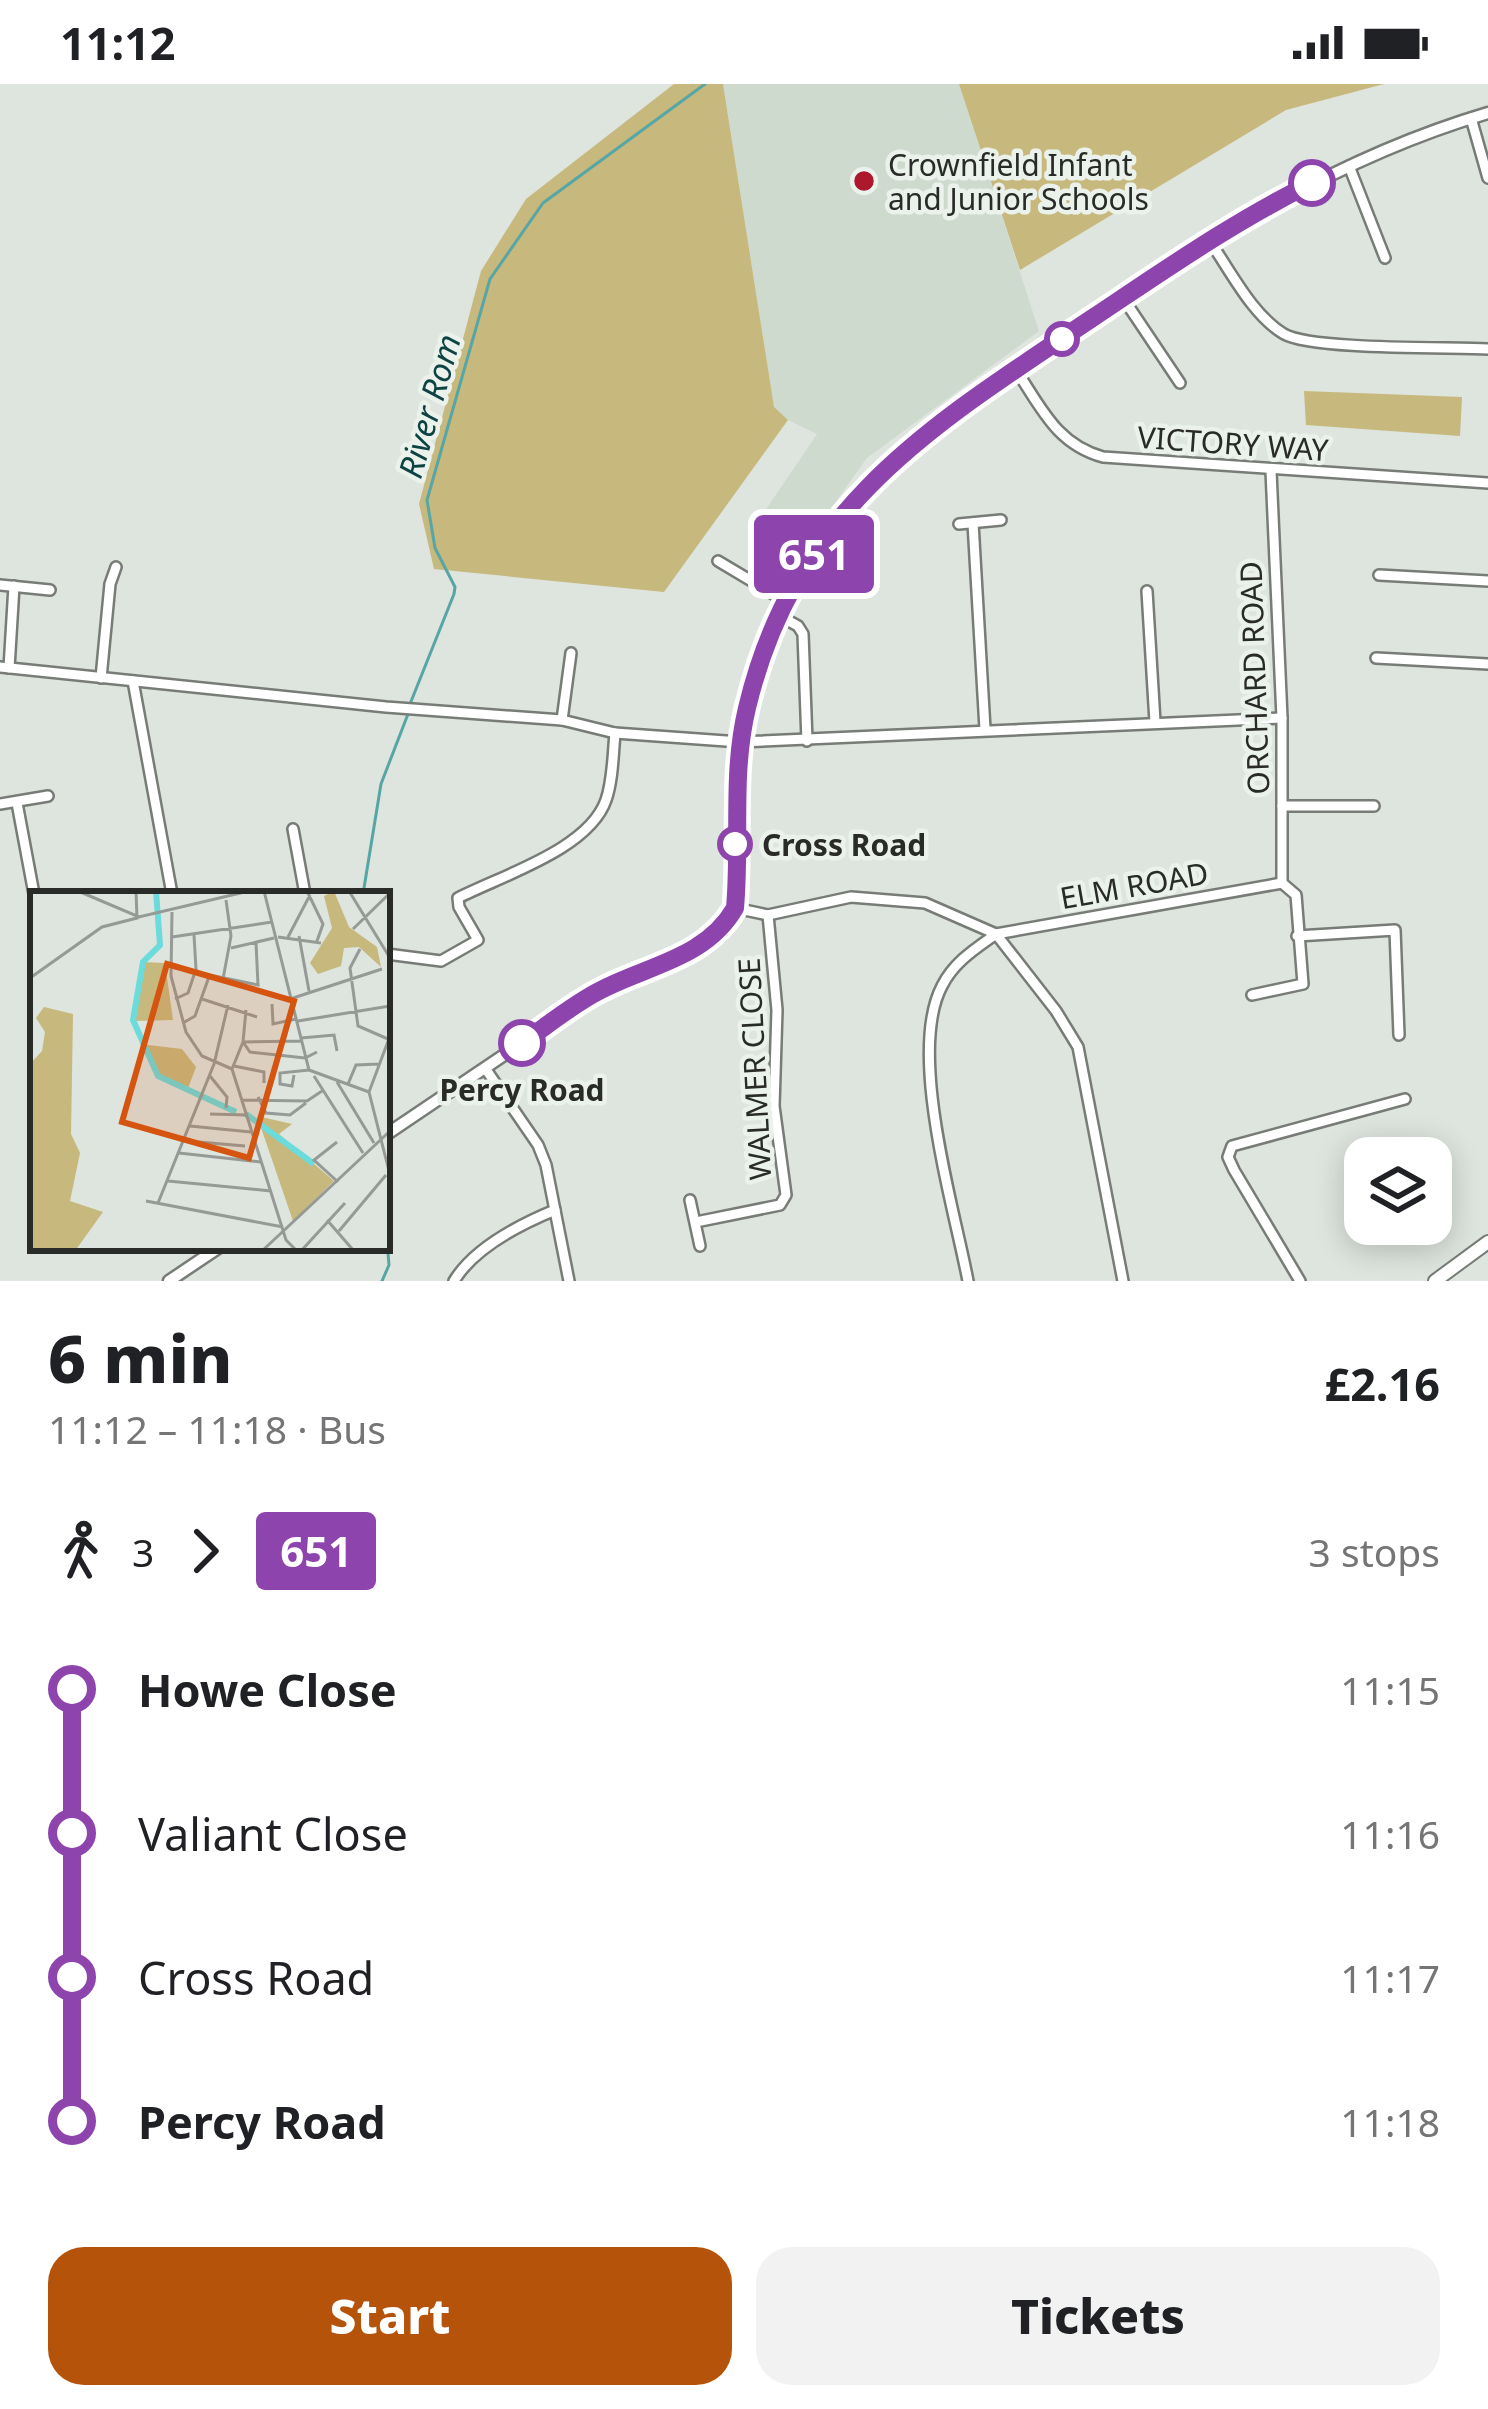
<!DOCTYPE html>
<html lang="en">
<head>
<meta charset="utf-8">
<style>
  :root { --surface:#fff; --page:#f2f2f2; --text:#202124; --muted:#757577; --accent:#b45309 }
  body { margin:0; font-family:"Noto Sans",sans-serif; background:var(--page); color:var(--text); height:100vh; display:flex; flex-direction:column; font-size:45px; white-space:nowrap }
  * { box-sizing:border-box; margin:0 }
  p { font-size:39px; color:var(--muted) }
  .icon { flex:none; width:66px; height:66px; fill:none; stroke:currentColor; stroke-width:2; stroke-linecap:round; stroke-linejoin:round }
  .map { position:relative; height:1197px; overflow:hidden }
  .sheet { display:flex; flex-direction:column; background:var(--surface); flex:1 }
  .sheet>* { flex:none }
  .badge { padding:0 24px; border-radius:9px; font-size:42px; line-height:78px }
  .tools { position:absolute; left:1344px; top:1053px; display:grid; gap:24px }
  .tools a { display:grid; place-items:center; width:108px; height:108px; border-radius:24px; background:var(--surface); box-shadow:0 6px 30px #0003; font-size:60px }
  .map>.badge { position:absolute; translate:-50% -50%; box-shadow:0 0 0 6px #fff }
  .legs { display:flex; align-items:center; gap:18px; height:132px; padding:0 48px; font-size:39px }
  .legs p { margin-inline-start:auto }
  .summary { display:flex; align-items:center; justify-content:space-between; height:204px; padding:0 48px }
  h1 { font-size:66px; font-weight:800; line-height:90px }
  .action { display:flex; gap:24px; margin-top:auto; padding:24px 48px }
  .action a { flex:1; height:138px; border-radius:36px; background:var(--accent); color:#fff; font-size:48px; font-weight:800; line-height:138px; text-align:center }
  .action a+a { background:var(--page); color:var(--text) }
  ul { padding:0 48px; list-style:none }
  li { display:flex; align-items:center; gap:42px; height:144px; font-size:45px }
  li i { display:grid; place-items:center; width:18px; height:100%; margin:0 15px; background:currentColor }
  li i::after { content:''; width:30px; height:30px; margin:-15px; border:9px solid; border-radius:50%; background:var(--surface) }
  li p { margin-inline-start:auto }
  li:first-child i { background:linear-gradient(#0000 50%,currentColor 0) }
  li:last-child i { background:linear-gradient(currentColor 50%,#0000 0) }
  .status { display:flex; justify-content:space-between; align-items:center; height:84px; padding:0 60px; background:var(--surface); direction:ltr }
  .status svg { height:33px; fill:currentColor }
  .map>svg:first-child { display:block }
  .built { fill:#cfdacf }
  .green { fill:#c7b87d }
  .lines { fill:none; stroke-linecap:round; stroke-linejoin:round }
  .stream { stroke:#57a6a6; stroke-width:3 }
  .minor-casing { stroke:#777c77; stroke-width:14 }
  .tertiary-casing { stroke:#777c77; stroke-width:15 }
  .secondary-casing { stroke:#777c77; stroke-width:16 }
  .minor { stroke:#fff; stroke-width:9 }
  .tertiary { stroke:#fff; stroke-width:10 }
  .secondary { stroke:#fff; stroke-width:12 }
  .line-1-casing { stroke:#fff; stroke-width:27 }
  .line-1 { stroke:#8e44ad; stroke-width:18 }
  .poi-dot { fill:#ad182c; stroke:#ebf1eb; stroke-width:4.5 }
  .stop-1-dot { fill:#fff; stroke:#8e44ad; stroke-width:6 }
  .labels { text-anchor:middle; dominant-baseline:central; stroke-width:9; stroke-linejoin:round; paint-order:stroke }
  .poi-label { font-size:30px; fill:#292b29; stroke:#ebf1eb; text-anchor:start }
  .street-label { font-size:30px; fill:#292b29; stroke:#ebf1eb }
  .stop-label { font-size:30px; font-weight:bold; fill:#292b29; stroke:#ebf1eb; text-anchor:start }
  .water-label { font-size:33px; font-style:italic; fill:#0e4344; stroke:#ebf1eb }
  .inset-river { fill:none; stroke:#6bdbdc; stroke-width:6 }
  .inset-road { fill:none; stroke:#969a96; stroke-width:3 }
  .view { fill:#d5540f; fill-opacity:0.15; stroke:#d5540f; stroke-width:6 }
  .inset-edge { fill:none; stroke:#292b29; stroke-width:6 }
</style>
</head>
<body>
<div class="status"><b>11:12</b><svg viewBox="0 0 49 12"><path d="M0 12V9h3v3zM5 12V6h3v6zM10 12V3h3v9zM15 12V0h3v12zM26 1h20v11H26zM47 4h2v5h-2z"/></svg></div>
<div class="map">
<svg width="1488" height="1197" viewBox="0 0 1488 1197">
  <rect width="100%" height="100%" fill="#dee4de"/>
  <polygon class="built" points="723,0 959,0 1039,247 867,374 795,475 754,443 817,350 788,336 774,324"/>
  <g class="green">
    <polygon points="674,0 723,0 774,323 788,336 664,508 434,485 419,420 481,187 526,115"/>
    <polygon points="959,0 1384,0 1286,26 1020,186"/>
    <polygon points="1304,307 1462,313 1460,352 1306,341"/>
  </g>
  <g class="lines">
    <g class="stream">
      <polyline points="410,620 454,510 455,503 435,464 427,416 490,195 543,119 705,0"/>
      <polyline points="363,810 381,700 408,630"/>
      <polyline points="382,1197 389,1181 387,1157"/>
    </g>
    <g class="minor-casing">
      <g id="minor">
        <polyline points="1471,34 1488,94"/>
        <polyline points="1349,82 1385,174"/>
        <path d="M1209,156C1230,186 1252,231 1284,250C1312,266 1448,263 1488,265"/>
        <polyline points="1123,214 1180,299"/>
        <path d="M1016,286C1041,323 1056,360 1103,373L1488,399"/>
        <polyline points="1271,387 1282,634 1282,799"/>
        <polyline points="973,439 985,645"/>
        <polyline points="959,440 1001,436"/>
        <polyline points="718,477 785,517"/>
        <polyline points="1379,491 1488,497"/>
        <polyline points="0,501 50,506"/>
        <polyline points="1147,507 1155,638"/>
        <polyline points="778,531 798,542 803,550 807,657"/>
        <polyline points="1376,574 1488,580"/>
        <polyline points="0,583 386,623 562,636 615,649 740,658 1282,634"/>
        <polyline points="9,584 14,502"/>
        <polyline points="101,594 110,500 116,483"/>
        <polyline points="133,597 172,810"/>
        <polyline points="562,636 571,569"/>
        <polyline points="17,719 34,810"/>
        <polyline points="0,720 48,712"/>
        <polyline points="1282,722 1374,722"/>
        <polyline points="293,745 305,810"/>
        <polyline points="735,824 768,831 851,813 925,819 996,850 1056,927 1078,963 1123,1197"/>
        <polyline points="1297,852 1395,846 1399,951"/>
        <path d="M387,870L441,877L478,856L459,823L458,814C503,791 589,765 606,716C613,696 613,670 615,649"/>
        <polyline points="1252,911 1303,900 1296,811 1282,799"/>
        <polyline points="485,984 538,1061 546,1081 569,1197"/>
        <polyline points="690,1116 700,1162"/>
        <polyline points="696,1138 780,1121 786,1111 774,1022 777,926 768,831"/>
        <path d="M454,1197C474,1164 521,1140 555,1126"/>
        <path d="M968,1197C954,1123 907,968 942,902C954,878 975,865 996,850L1282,799"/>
        <polyline points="1300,1197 1234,1086 1228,1073 1232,1062 1405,1015"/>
      </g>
    </g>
    <g class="tertiary-casing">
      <g id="tertiary">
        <path d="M387,1050L599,907L709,857L735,824L737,806C737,706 737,623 779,530C841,395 967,318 1086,239C1216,152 1336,74 1488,29"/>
        <polyline points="169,1197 218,1164"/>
      </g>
    </g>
    <g class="secondary-casing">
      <polyline id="secondary" points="1435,1197 1488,1158"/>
    </g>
    <use href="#minor" class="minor"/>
    <use href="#tertiary" class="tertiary"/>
    <use href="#secondary" class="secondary"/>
  </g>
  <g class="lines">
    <g class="line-1-casing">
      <path id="line-1" d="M522,959C548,941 573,920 601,906C649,881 706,874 735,824C741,757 731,690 747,624C795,422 934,340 1094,233C1166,185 1235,137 1312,99"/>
    </g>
    <use href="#line-1" class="line-1"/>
  </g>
  <circle class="poi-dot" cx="864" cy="97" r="12"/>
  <g class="stop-1-dot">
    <circle cx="1312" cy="99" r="21"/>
    <circle cx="1062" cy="255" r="15"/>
    <circle cx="735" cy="760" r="15"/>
    <circle cx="522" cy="959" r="21"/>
  </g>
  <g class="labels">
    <g class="poi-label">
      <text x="888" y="80">Crownfield Infant<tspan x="888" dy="34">and Junior Schools</tspan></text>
    </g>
    <g class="street-label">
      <text transform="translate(1233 359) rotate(4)">VICTORY WAY</text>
      <text transform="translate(1254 594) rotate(-92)">ORCHARD ROAD</text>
      <text transform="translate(1134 801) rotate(-10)">ELM ROAD</text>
      <text transform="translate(754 985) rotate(-93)">WALMER CLOSE</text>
    </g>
    <g class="stop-label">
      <text x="762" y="760">Cross Road</text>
      <text x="522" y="1005" text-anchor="middle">Percy Road</text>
    </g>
    <g class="water-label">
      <text transform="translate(429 322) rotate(-74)">River Rom</text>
    </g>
  </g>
  <g transform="translate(30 807)">
    <rect width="360" height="360" fill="#dee4de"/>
    <path d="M304,0L319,36L347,56L351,76L329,56L314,57L311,75L288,83L280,72L302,37L294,5ZM112,71L135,72L143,129L105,130ZM14,116L43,123L41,243L50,262L40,310L73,321L45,360L0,359V173L12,160L15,141L6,127ZM110,153L152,158L166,176L157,200L127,186ZM227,225L262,233L249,243L304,290L263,330Z" fill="#c7b87d"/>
    <path class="inset-river" d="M126,0L130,54L113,71L103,129L128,185L206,221M216,223L284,273"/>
    <path class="inset-road" d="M48,0L109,26L219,0M234,0L279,179L339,201M277,0L293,33L287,50M319,0L360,67M142,21L141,85L156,141L172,165L202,178M323,38L360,2M269,45L279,100M142,46L242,31M248,46L291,52M258,46L280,4M201,57L244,47M330,58L320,77L328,135L358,148M141,76L228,94L226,52M0,87L72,36L107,27L106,0M193,88L201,45L196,9M145,108L158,102L166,78L164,44M172,108L227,126M260,108L352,78M242,113L243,133L266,128M216,119L213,151L220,161L275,167L287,161M268,130L360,115M153,132L165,125L180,83M360,145L339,201L360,284M271,147L304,144L307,160M204,175L234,181V192M264,184L262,195L250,193V182L279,179M180,185L197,206L196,217M284,185L333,262M307,191L344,252M318,193L326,174L349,173M228,206L236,222L260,224L276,212M211,209L277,210L292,200M180,223L216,224M160,235L221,241M169,251L215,255M307,251L284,269L308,291M149,262L231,271M138,290L241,300M116,310L253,336M128,312L184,173L198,114M297,329L324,360M309,340L356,284M232,360L360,240M267,360L256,349L202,178L213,151L271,150M271,360L315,312"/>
    <path class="view" d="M137,73L264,110L219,267L92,231Z"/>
    <rect width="360" height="360" class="inset-edge"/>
  </g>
</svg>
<div class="tools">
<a><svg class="icon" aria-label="layers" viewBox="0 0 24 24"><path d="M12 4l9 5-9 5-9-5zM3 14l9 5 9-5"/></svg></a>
</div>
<b class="badge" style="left:814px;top:470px;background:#8e44ad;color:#fff">651</b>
</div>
<section class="sheet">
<div class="summary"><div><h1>6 min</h1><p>11:12 – 11:18 · Bus</p></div><b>£2.16</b></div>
<div class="legs"><svg class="icon" aria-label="walk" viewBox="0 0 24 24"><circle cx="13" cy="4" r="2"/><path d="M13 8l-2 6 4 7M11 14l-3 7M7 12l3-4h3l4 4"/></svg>3<svg class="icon" aria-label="forward" viewBox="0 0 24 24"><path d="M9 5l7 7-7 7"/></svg><b class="badge" style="background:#8e44ad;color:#fff">651</b><p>3 stops</p></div>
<ul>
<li><i style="color:#8e44ad"></i><b>Howe Close</b><p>11:15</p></li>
<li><i style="color:#8e44ad"></i><span>Valiant Close</span><p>11:16</p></li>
<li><i style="color:#8e44ad"></i><span>Cross Road</span><p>11:17</p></li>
<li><i style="color:#8e44ad"></i><b>Percy Road</b><p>11:18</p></li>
</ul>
<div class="action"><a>Start</a><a>Tickets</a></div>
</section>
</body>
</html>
